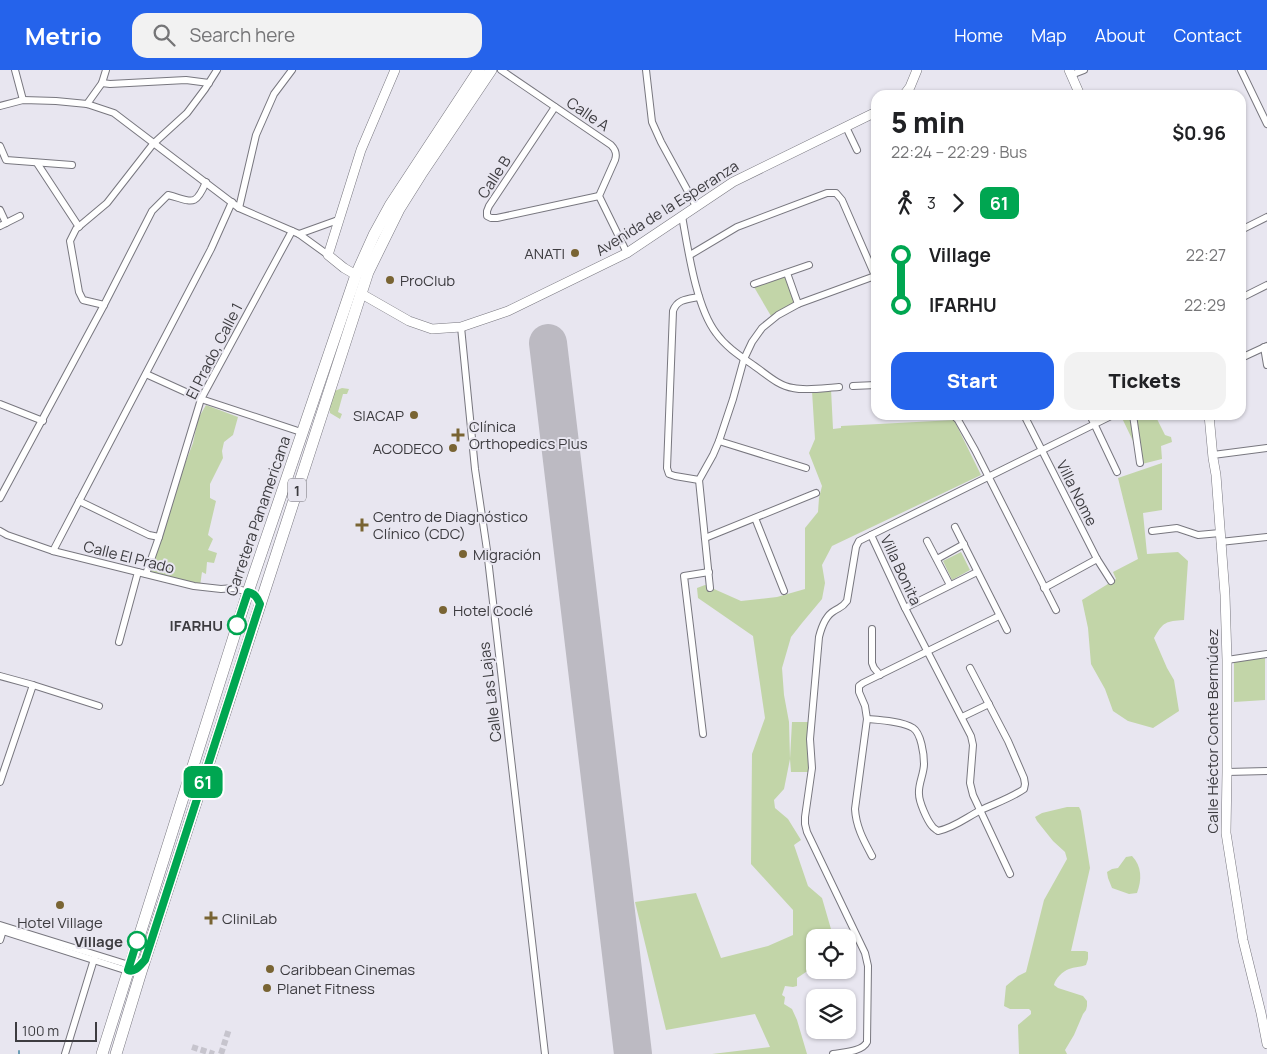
<!DOCTYPE html>
<html lang="en">
<head>
<meta charset="utf-8">
<style>
  :root { --surface:#fff; --page:#f2f2f2; --text:#202124; --muted:#757577; --accent:#2563eb }
  body { margin:0; font-family:Manrope,sans-serif; background:var(--page); color:var(--text); height:100vh; display:flex; flex-direction:column; font-size:19px; white-space:nowrap }
  * { box-sizing:border-box; margin:0 }
  p { font-size:16px; color:var(--muted) }
  .icon { flex:none; width:28px; height:28px; fill:none; stroke:currentColor; stroke-width:2; stroke-linecap:round; stroke-linejoin:round }
  .map { position:relative; flex:1; overflow:hidden }
  .sheet { position:absolute; left:871px; top:20px; width:375px; height:330px; display:flex; flex-direction:column; background:var(--surface); border-radius:15px; box-shadow:0 1px 4px #0004 }
  .sheet>* { flex:none }
  .badge { padding:0 10px; border-radius:8px; font-size:18px; line-height:32px }
  .buttons { position:absolute; left:806px; top:859px; display:grid; gap:10px }
  .buttons a { display:grid; place-items:center; width:50px; height:50px; border-radius:10px; background:var(--surface); box-shadow:0 1px 4px #0004; font-size:25px }
  .scale { position:absolute; left:15px; bottom:12px; width:82px; box-sizing:border-box; padding-left:5px; border:2px solid #3d3c40; border-top:0; font-size:14px; line-height:18px; white-space:nowrap; color:#3d3c40; -webkit-text-stroke:4px #e8e6f0; paint-order:stroke }
  .map>.badge { position:absolute; translate:-50% -50%; box-shadow:0 0 0 2px #fff }
  .legs { display:flex; align-items:center; gap:8px; height:55px; padding:0 20px; font-size:16px }
  .legs p { margin-inline-start:auto }
  .overview { display:flex; align-items:center; justify-content:space-between; height:85px; padding:0 20px }
  h1 { font-size:28px; font-weight:800; line-height:38px }
  .cta { display:flex; gap:10px; margin-top:auto; padding:10px 20px }
  .cta a { flex:1; height:58px; border-radius:15px; background:var(--accent); color:#fff; font-size:20px; font-weight:800; line-height:58px; text-align:center }
  .cta a+a { background:var(--page); color:var(--text) }
  ul { padding:0 20px; list-style:none }
  li { display:flex; align-items:center; gap:18px; height:50px; font-size:19px }
  li i { display:grid; place-items:center; width:8px; height:100%; margin:0 6px; background:currentColor }
  li i::after { content:''; width:12px; height:12px; margin:-6px; border:4px solid; border-radius:50%; background:var(--surface) }
  li p { margin-inline-start:auto }
  li:first-child i { background:linear-gradient(#0000 50%,currentColor 0) }
  li:last-child i { background:linear-gradient(currentColor 50%,#0000 0) }
  header { display:flex; align-items:center; gap:30px; box-sizing:border-box; height:70px; padding:0 25px; background:var(--accent); color:#fff }
  header strong { font-size:24px }
  nav { display:flex; gap:28px; margin-inline-start:auto; font-size:18px }
  .search { width:350px; height:45px; background:var(--page); display:flex; align-items:center; gap:12px; box-sizing:border-box; padding:0 18px; border-radius:15px; color:var(--muted); font-size:19px }
  .map>svg:first-child { display:block }
  .green { fill:#c2d5a8 }
  .lines { fill:none; stroke-linecap:round; stroke-linejoin:round }
  .stream { stroke:#6c9eb6; stroke-width:2 }
  .runway { stroke:#bcbac2; stroke-width:38 }
  .street-tunnel { stroke:#c6c4cd; stroke-width:6; stroke-dasharray:6 3; stroke-linecap:butt }
  .street-casing { stroke:#78777f; stroke-width:8 }
  .secondary-casing { stroke:#78777f; stroke-width:10 }
  .highway-casing { stroke:#78777f; stroke-width:12 }
  .street { stroke:#fff; stroke-width:6 }
  .secondary { stroke:#fff; stroke-width:9 }
  .highway { stroke:#fff; stroke-width:11 }
  .line-1-casing { stroke:#fff; stroke-width:11 }
  .line-1 { stroke:#00a651; stroke-width:8 }
  .poi-dot { fill:#796433; stroke:#e8e6f0; stroke-width:2 }
  .stop-1-dot { fill:#fff; stroke:#00a651; stroke-width:2.5 }
  .labels { text-anchor:middle; dominant-baseline:central; stroke-width:4; stroke-linejoin:round; paint-order:stroke }
  .shield { fill:#e8e6f0; stroke:#706f75; stroke-width:1 }
  .shield-label { font-size:14px; font-weight:bold; fill:#3d3c40 }
  .street-label { font-size:15px; fill:#3d3c40; stroke:#e8e6f0 }
  .poi-label { font-size:15px; fill:#3d3c40; stroke:#e8e6f0; text-anchor:start }
  .stop-label { font-size:15px; font-weight:bold; fill:#3d3c40; stroke:#e8e6f0; text-anchor:end }
</style>
</head>
<body>
<header>
<strong>Metrio</strong>
<div class="search"><svg class="icon" aria-label="search" viewBox="0 0 24 24"><circle cx="10" cy="10" r="6"/><path d="M15 15l6 6"/></svg>Search here</div>
<nav><a>Home</a><a>Map</a><a>About</a><a>Contact</a></nav>
</header>
<div class="map">
<svg width="1267" height="984" viewBox="0 0 1267 984">
  <rect width="100%" height="100%" fill="#e8e6f0"/>
  <g class="green">
    <polygon points="786,206 795,233 771,246 754,217"/>
    <polygon points="342,318 349,319 347,324 343,324 338,342 342,344 340,349 330,343 329,334 332,322"/>
    <polygon points="831,319 833,359 841,358 841,356 954,350 981,405 832,476 822,495 825,513 822,529 802,553 791,567 782,598 784,625 789,652 790,689 792,652 808,652 808,702 791,702 790,689 784,719 774,730 775,738 788,749 801,770 794,775 808,816 822,828 833,866 833,867 815,868 815,896 797,908 797,916 793,917 785,916 782,925 785,927 784,934 792,939 797,950 807,984 712,984 770,977 755,944 666,960 635,832 696,823 721,888 768,876 793,865 793,840 751,794 752,684 765,648 753,566 698,528 697,518 705,515 741,531 777,527 805,519 805,458 818,442 819,428 822,416 809,383 815,369 812,321"/>
    <polygon points="206,335 238,347 233,365 224,372 222,381 223,388 210,414 210,428 216,431 208,465 213,469 208,480 217,483 214,493 207,492 206,504 202,502 200,516 149,504 181,404 193,373 198,349"/>
    <polygon points="1123,345 1155,345 1165,365 1171,367 1172,372 1161,376 1162,389 1138,395 1133,371 1121,346"/>
    <path d="M1162,393V440L1143,443L1147,484L1178,482L1188,491L1184,550C1166,551 1163,552 1154,568L1167,598L1174,610L1179,641L1153,658L1128,651L1113,641L1105,619L1091,594L1088,558L1082,530L1116,509L1113,502L1138,489L1118,408Z"/>
    <polygon points="961,482 970,500 952,510 943,491"/>
    <polygon points="1265,588 1265,630 1234,632 1234,592"/>
    <path d="M1067,737H1079L1081,741L1090,798L1071,881H1085L1088,882V889L1086,895C1081,897 1074,897 1069,899C1063,901 1055,909 1054,915L1058,918L1083,926L1087,931V936L1086,940L1083,944L1074,965L1065,980L1067,984H1019L1018,955L1031,944V941L1029,939H1010L1004,936L1006,916L1018,906L1026,902L1044,830L1067,789L1065,782L1053,771L1037,751L1035,747L1042,743Z"/>
    <path d="M1132,786C1142,796 1142,810 1137,823L1129,824L1112,818L1108,808L1107,802L1112,799L1118,798L1126,787Z"/>
  </g>
  <g class="lines">
    <polyline class="stream" points="19,981 19,984"/>
    <polyline class="runway" points="548,273 633,984"/>
    <g class="street-tunnel">
      <polyline points="192,977 214,984"/>
      <polyline points="221,984 229,959"/>
    </g>
    <g class="street-casing">
      <g id="street">
        <polyline points="15,0 23,30"/>
        <path d="M501,0L611,75C616,80 617,84 615,90L599,126L627,183"/>
        <polyline points="646,0 652,52 661,72 696,136"/>
        <polyline points="1241,0 1267,54"/>
        <polyline points="1071,5 1084,0"/>
        <polyline points="102,13 110,14 186,10 209,13"/>
        <polyline points="87,34 102,13 106,0"/>
        <polyline points="0,36 23,30 56,31 87,34 114,43 239,138 299,164 328,185"/>
        <polyline points="555,37 489,136 487,141 487,146 491,148 497,148 599,126"/>
        <polyline points="846,57 857,80"/>
        <polyline points="0,76 6,90 72,95"/>
        <polyline points="37,93 79,157"/>
        <polyline points="239,138 256,65 274,24 292,0"/>
        <polyline points="0,140 6,153"/>
        <path d="M682,146C688,179 696,237 716,263C726,277 740,286 753,295C765,303 778,316 793,318C807,321 824,318 839,317"/>
        <polyline points="0,156 20,146"/>
        <polyline points="1241,160 1267,147"/>
        <polyline points="299,164 338,150"/>
        <polyline points="690,185 737,157 827,123 836,123 842,130 876,208"/>
        <polyline points="787,203 798,234"/>
        <polyline points="754,214 809,195"/>
        <path d="M699,227C688,229 677,229 673,241L667,398L669,404L675,406L699,410"/>
        <polyline points="1241,228 1267,215"/>
        <polyline points="104,235 83,230 79,222 70,171 76,159 107,133 153,74 187,43 205,19 217,0"/>
        <polyline points="461,257 475,399 487,480 545,984"/>
        <polyline points="1264,277 1267,295"/>
        <polyline points="1241,288 1267,276"/>
        <polyline points="146,304 201,329 304,363"/>
        <polyline points="853,316 876,315"/>
        <polyline points="0,334 43,351"/>
        <polyline points="953,345 958,350 975,380 1056,540"/>
        <polyline points="1024,345 1097,489 1111,511"/>
        <polyline points="1090,345 1117,402"/>
        <polyline points="1133,345 1140,393"/>
        <polyline points="719,371 806,398"/>
        <polyline points="1213,385 1267,378"/>
        <path d="M0,428L104,235L152,141L168,125C192,131 195,138 206,112"/>
        <polyline points="79,431 149,465 159,467"/>
        <polyline points="755,448 784,521"/>
        <polyline points="955,457 1007,560"/>
        <polyline points="0,461 7,465 53,481 194,516 221,519 234,518 248,522 256,526 260,533"/>
        <polyline points="1152,461 1177,458 1198,465 1220,463"/>
        <polyline points="705,468 816,423"/>
        <polyline points="927,471 950,515"/>
        <polyline points="1220,472 1267,467"/>
        <polyline points="53,481 211,179 232,132"/>
        <polyline points="937,489 964,474"/>
        <polyline points="146,504 159,467 201,329 292,161"/>
        <polyline points="710,518 699,410 713,385 719,371 733,329 744,289 752,272 762,258 778,245 798,234 875,206"/>
        <polyline points="1044,518 1097,489"/>
        <polyline points="905,538 977,502"/>
        <polyline points="872,559 872,593 874,598 880,605"/>
        <polyline points="119,572 138,502"/>
        <polyline points="1227,590 1267,584"/>
        <polyline points="0,606 33,615 99,636"/>
        <polyline points="962,647 989,634"/>
        <path d="M867,649C880,650 902,651 913,658C921,663 924,684 924,694C924,704 918,714 919,724C919,732 927,750 932,756C933,758 937,760 938,761C954,758 967,747 981,740C996,733 1011,728 1024,719L1025,714L1024,708L1008,671L970,598"/>
        <polyline points="703,664 684,506 709,502"/>
        <polyline points="1227,702 1267,701"/>
        <polyline points="0,712 33,615"/>
        <path d="M872,786C864,771 856,757 855,739L867,649L865,636L859,622V616L863,613L999,546"/>
        <polyline points="1010,804 973,725 970,713 973,675 971,666 905,538 871,465 1113,345"/>
        <polyline points="0,855 129,895"/>
        <polyline points="0,860 128,901"/>
        <polyline points="0,870 4,857"/>
        <polyline points="65,984 95,886"/>
        <path d="M833,984C843,982 862,982 867,972L868,896L865,883L807,762L805,754V747L812,698L810,669L819,567C821,559 825,546 834,541C840,537 842,538 847,531L856,477L859,471L871,465"/>
      </g>
    </g>
    <g class="secondary-casing">
      <g id="secondary">
        <polyline points="1069,0 1080,25"/>
        <polyline points="904,25 910,17 917,0"/>
        <polyline points="356,205 344,198 328,185 361,80 395,0"/>
        <polyline points="360,223 409,251 432,259 461,257 508,241 627,183 733,112 876,42"/>
        <polyline points="1209,345 1213,388 1216,405 1225,525 1227,590 1227,702 1226,763 1243,870 1261,943 1267,974"/>
      </g>
    </g>
    <g class="highway-casing">
      <g id="highway">
        <polyline points="102,984 248,522 356,205 374,165 391,134 479,0"/>
        <polyline points="116,984 141,902 368,202 399,139 421,104 491,0"/>
      </g>
    </g>
    <use href="#street" class="street"/>
    <use href="#secondary" class="secondary"/>
    <use href="#highway" class="highway"/>
  </g>
  <g class="lines">
    <g class="line-1-casing">
      <path id="line-1" d="M137,871L128,900C135,903 140,895 145,890L260,534C257,527 255,524 248,522L237,555"/>
    </g>
    <use href="#line-1" class="line-1"/>
  </g>
  <g class="poi-dot">
    <circle cx="575" cy="183" r="5"/>
    <circle cx="390" cy="210" r="5"/>
    <circle cx="414" cy="345" r="5"/>
    <path d="M455.5 357.5h5v5h5v5h-5v5h-5v-5h-5v-5h5z"/>
    <circle cx="453" cy="378" r="5"/>
    <path d="M359.5 447.5h5v5h5v5h-5v5h-5v-5h-5v-5h5z"/>
    <circle cx="463" cy="484" r="5"/>
    <circle cx="443" cy="540" r="5"/>
    <circle cx="60" cy="835" r="5"/>
    <path d="M208.5 840.5h5v5h5v5h-5v5h-5v-5h-5v-5h5z"/>
    <circle cx="270" cy="899" r="5"/>
    <circle cx="267" cy="918" r="5"/>
  </g>
  <g class="stop-1-dot">
    <circle cx="237" cy="555" r="9"/>
    <circle cx="137" cy="871" r="9"/>
  </g>
  <g class="labels">
    <rect class="shield" x="288" y="408.5" width="18" height="23" rx="4"/>
    <g class="shield-label">
      <text x="297" y="420">1</text>
    </g>
    <g class="street-label">
      <text transform="translate(588 44) rotate(34)">Calle A</text>
      <text transform="translate(494 107) rotate(-57)">Calle B</text>
      <text transform="translate(667 138) rotate(-32)">Avenida de la Esperanza</text>
      <text transform="translate(214 281) rotate(-63)">El Prado, Calle 1</text>
      <text transform="translate(1077 423) rotate(63)">Villa Nome</text>
      <text transform="translate(258 446) rotate(-71)">Carretera Panamericana</text>
      <text transform="translate(129 487) rotate(14)">Calle El Prado</text>
      <text transform="translate(901 500) rotate(65)">Villa Bonita</text>
      <text transform="translate(490 622) rotate(-97)">Calle Las Lajas</text>
      <text transform="translate(1212 661) rotate(-90)">Calle Héctor Conte Bermúdez</text>
    </g>
    <g class="poi-label">
      <text x="565" y="183" text-anchor="end">ANATI</text>
      <text x="400" y="210">ProClub</text>
      <text x="404" y="345" text-anchor="end">SIACAP</text>
      <text x="469" y="356">Clínica<tspan x="469" dy="17">Orthopedics Plus</tspan></text>
      <text x="443" y="378" text-anchor="end">ACODECO</text>
      <text x="373" y="446">Centro de Diagnóstico<tspan x="373" dy="17">Clínico (CDC)</tspan></text>
      <text x="473" y="484">Migración</text>
      <text x="453" y="540">Hotel Coclé</text>
      <text x="222" y="848">CliniLab</text>
      <text x="60" y="852" text-anchor="middle">Hotel Village</text>
      <text x="280" y="899">Caribbean Cinemas</text>
      <text x="277" y="918">Planet Fitness</text>
    </g>
    <g class="stop-label">
      <text x="223" y="555">IFARHU</text>
      <text x="123" y="871">Village</text>
    </g>
  </g>
</svg>
<div class="buttons">
<a><svg class="icon" aria-label="locate" viewBox="0 0 24 24"><circle cx="12" cy="12" r="6"/><path d="M12 2v4M12 18v4M2 12h4M18 12h4"/></svg></a>
<a><svg class="icon" aria-label="layers" viewBox="0 0 24 24"><path d="M12 4l9 5-9 5-9-5zM3 14l9 5 9-5"/></svg></a>
</div>
<div class="scale">100 m</div>
<b class="badge" style="left:203px;top:712px;background:#00a651;color:#fff">61</b>
<section class="sheet">
<div class="overview"><div><h1>5 min</h1><p>22:24 – 22:29 · Bus</p></div><b>$0.96</b></div>
<div class="legs"><svg class="icon" aria-label="walk" viewBox="0 0 24 24"><circle cx="13" cy="4" r="2"/><path d="M13 8l-2 6 4 7M11 14l-3 7M7 12l3-4h3l4 4"/></svg>3<svg class="icon" aria-label="forward" viewBox="0 0 24 24"><path d="M9 5l7 7-7 7"/></svg><b class="badge" style="background:#00a651;color:#fff">61</b></div>
<ul>
<li><i style="color:#00a651"></i><b>Village</b><p>22:27</p></li>
<li><i style="color:#00a651"></i><b>IFARHU</b><p>22:29</p></li>
</ul>
<div class="cta"><a>Start</a><a>Tickets</a></div>
</section>
</div>
</body>
</html>
